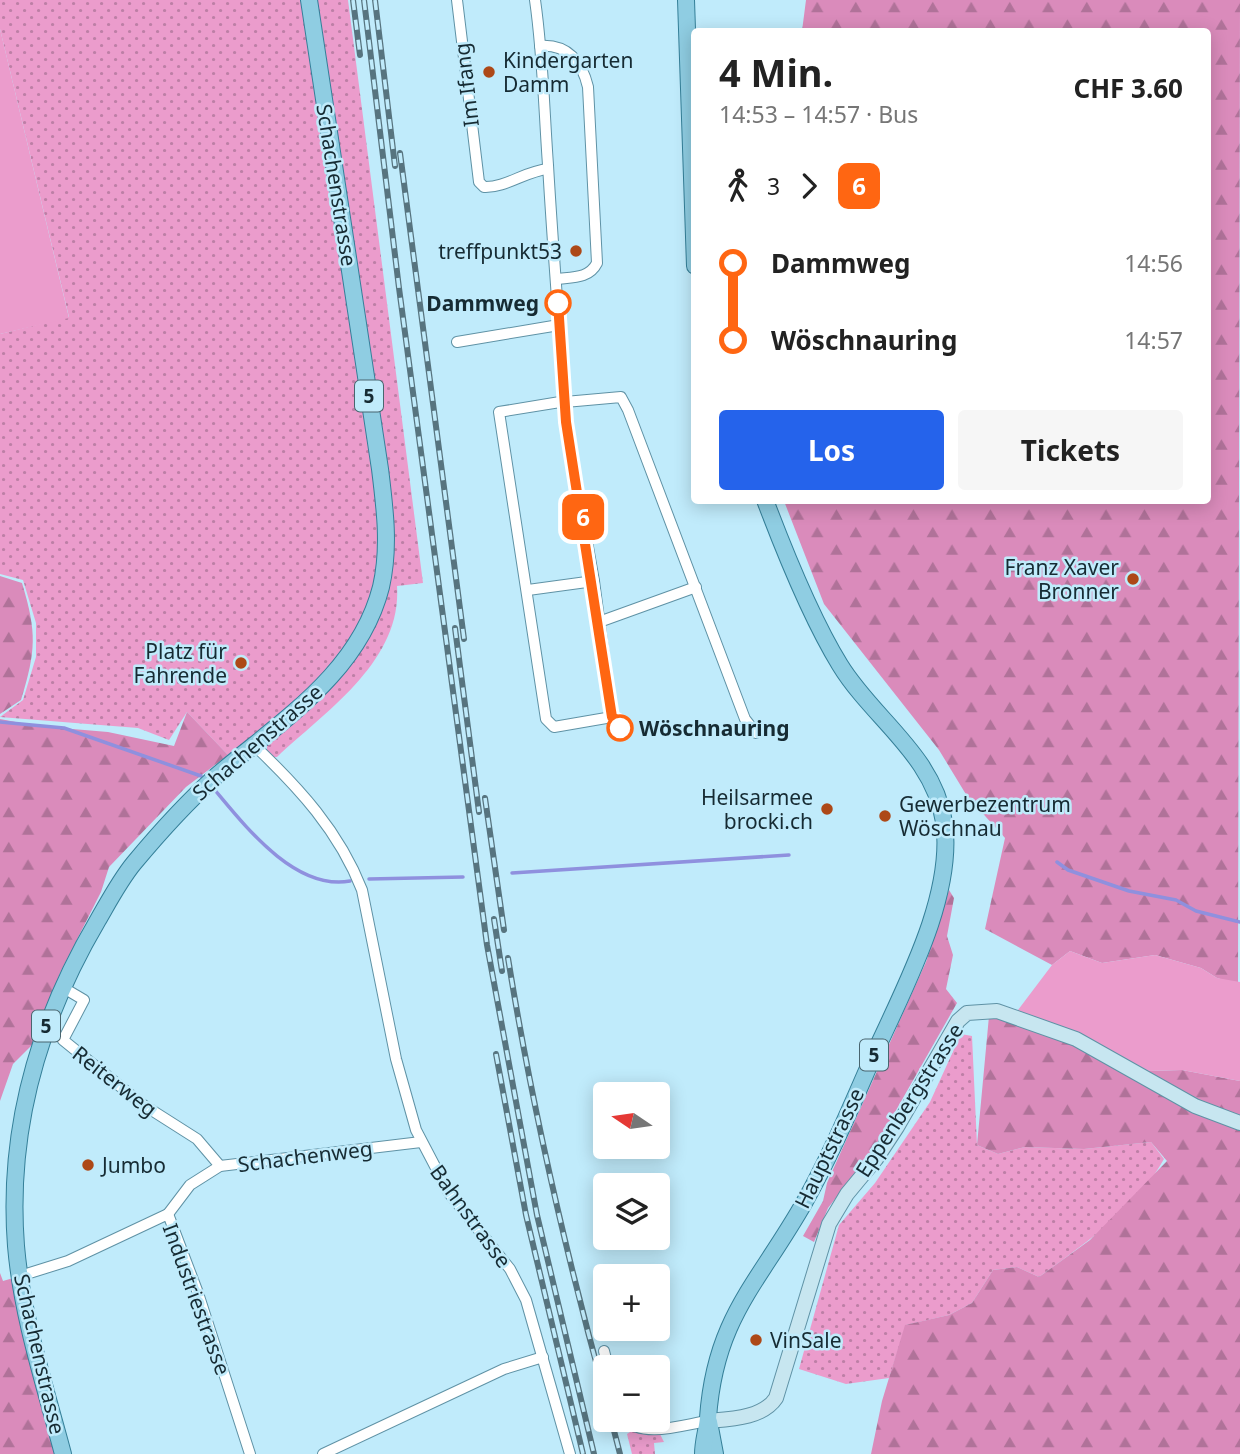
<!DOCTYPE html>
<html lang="de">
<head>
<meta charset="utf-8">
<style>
  :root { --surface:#fff; --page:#f6f6f6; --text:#222; --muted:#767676; --accent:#2563eb }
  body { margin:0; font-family:"Noto Sans",sans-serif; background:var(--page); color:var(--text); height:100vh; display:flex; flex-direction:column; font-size:26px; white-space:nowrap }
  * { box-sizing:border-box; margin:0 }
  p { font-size:23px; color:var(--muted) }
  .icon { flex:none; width:38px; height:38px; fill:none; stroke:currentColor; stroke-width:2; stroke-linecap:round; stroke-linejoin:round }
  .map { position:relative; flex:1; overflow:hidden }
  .sheet { position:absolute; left:691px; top:28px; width:520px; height:476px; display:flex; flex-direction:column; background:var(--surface); border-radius:7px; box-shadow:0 4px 18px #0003 }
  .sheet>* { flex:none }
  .badge { padding:0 14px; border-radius:10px; font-size:24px; line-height:46px }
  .needle { width:46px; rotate:283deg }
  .controls { position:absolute; left:593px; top:1082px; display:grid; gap:14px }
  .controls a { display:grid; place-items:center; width:77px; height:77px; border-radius:7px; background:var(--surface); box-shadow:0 4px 18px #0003; font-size:35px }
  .map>.badge { position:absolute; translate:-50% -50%; box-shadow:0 0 0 4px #fff }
  .legs { display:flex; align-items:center; gap:10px; height:77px; padding:0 28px; font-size:23px }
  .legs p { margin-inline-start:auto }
  .overview { display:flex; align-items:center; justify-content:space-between; height:119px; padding:0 28px }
  h1 { font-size:38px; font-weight:700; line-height:52px }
  .primary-button { display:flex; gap:14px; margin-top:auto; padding:14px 28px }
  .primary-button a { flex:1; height:80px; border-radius:7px; background:var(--accent); color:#fff; font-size:28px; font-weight:700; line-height:80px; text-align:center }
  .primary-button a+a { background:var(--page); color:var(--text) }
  ul { padding:0 28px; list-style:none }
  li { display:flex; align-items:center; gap:24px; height:77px; font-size:26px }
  li i { display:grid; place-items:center; width:10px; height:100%; margin:0 9px; background:currentColor }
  li i::after { content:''; width:18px; height:18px; margin:-9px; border:5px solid; border-radius:50%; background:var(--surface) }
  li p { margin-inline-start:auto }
  li:first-child i { background:linear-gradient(#0000 50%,currentColor 0) }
  li:last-child i { background:linear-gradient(currentColor 50%,#0000 0) }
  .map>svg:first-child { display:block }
  .grass { fill:url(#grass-dots) }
  .forest { fill:url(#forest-firs) }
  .park { fill:#eb9ccc }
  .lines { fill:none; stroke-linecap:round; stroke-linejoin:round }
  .stream { stroke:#8f90de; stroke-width:3.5 }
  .street-casing { stroke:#5f92a5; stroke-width:12 }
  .secondary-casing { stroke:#5f92a5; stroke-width:16 }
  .primary-casing { stroke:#347f98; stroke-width:18 }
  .street { stroke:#fff; stroke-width:10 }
  .secondary { stroke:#c7e6f0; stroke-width:14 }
  .primary { stroke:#8fcde2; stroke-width:16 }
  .rail-casing { stroke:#57747f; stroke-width:6 }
  .rail { stroke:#c0ebfb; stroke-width:3.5; stroke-dasharray:10; stroke-linecap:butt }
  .line-1-casing { stroke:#fff; stroke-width:16 }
  .line-1 { stroke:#ff6612; stroke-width:10 }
  .poi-dot { fill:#ad4817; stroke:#c0ebfb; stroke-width:2.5 }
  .stop-1-dot { fill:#fff; stroke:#ff6612; stroke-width:3.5 }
  .labels { text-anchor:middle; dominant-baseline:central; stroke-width:5; stroke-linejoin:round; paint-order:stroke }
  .shield { fill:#c0ebfb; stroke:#49656f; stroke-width:2 }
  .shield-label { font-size:19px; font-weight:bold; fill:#162b33 }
  .poi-label { font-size:21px; fill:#162b33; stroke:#c0ebfb; text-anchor:start }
  .street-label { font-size:21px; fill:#162b33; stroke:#c0ebfb }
  .stop-label { font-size:21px; font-weight:bold; fill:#162b33; stroke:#c0ebfb; text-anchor:end }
</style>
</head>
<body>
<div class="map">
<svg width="1240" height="1454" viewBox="0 0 1240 1454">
  <defs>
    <pattern id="grass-dots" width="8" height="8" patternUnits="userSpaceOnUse" patternTransform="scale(1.75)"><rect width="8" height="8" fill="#eb9ccc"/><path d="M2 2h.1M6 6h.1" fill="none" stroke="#bd7fa6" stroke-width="1.8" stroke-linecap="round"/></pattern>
    <pattern id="forest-firs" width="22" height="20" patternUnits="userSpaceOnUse" patternTransform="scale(1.75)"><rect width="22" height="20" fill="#da8bbb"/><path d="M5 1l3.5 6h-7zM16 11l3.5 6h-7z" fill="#b07299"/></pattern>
  </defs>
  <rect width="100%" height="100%" fill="#c0ebfb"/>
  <g class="grass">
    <path d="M0,0H302L378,503C379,519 382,536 380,552C371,652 301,699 228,755L187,712L169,740L138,728L0,717L23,700L36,657V623L23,580L0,574V334L69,317L0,29Z"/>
    <path d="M314,0H348L423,583L397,586C402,661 326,711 277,757H271L267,751V742C330,691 374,653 391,570Z"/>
    <path d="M961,1034L972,1036L977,1145L998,1154L1025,1147L1084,1149L1151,1142L1164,1159C1137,1208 1083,1245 1039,1277L1017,1267L993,1270L972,1303L949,1315L906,1325L889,1378L846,1384L799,1369L839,1225L875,1183L930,1102Z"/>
    <polygon points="633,1430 659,1432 664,1442 654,1443 655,1454 632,1454 627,1434"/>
  </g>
  <g class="forest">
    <polygon points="806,0 1240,0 1238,984 1217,978 1201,968 1155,955 1102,963 1070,951 1052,965 985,929 1005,838 967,796 939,750 824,604 784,501 1208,500 1208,32 802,31"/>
    <path d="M0,576L22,583C37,633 36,650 21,700L0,714Z"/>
    <polygon points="187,712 228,755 186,787 109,867 101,892 60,973 35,1042 13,1064 0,1101 0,719 37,726 108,732 174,746"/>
    <polygon points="949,890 954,898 947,936 953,955 946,989 957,1003 874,1149 828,1208 814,1242 803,1236 823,1201 827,1183 926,962"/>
    <polygon points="1018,1010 1149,1071 1182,1070 1240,1081 1240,1454 871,1454 882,1401 905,1325 949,1315 972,1303 993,1270 1017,1267 1039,1277 1090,1240 1167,1161 1151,1142 1084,1149 1025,1147 998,1154 977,1145 989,1016"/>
    <polygon points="0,1273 3,1281 20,1276 63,1454 0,1454"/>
  </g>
  <g class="park">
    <polygon points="0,29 69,318 0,334"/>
    <polygon points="1070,951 1102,963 1155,955 1201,968 1217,978 1240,982 1240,1081 1182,1070 1149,1071 1018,1010 1052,965"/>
  </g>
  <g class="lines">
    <g class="stream">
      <polyline points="0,722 64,728 201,776"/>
      <path d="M214,789C245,826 295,891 350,881"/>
      <polyline points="1057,862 1068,870 1129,891 1176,900 1196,911 1240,922"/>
      <polyline points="512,873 789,855"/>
      <polyline points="369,879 463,877"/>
    </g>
    <g class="street-casing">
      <g id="street">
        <path d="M457,0L479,182L484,187C506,188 525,171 548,169"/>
        <path d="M535,0C543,55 544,110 548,165C553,251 560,336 566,422L594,581L612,717L554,727L546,719L499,412L560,402H565L621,397L628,410L745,719L756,733"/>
        <path d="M540,46C568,44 582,62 588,87L597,263C589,279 572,277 556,279"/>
        <polyline points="457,342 559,325"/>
        <polyline points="528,590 594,581"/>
        <polyline points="599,622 696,587"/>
        <path d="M254,745C299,788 339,831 362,890L396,1059L416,1130L449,1193L510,1269L526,1300L570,1454"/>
        <polyline points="62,987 84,1000 63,1040 142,1104 197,1139 220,1166"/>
        <polyline points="168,1214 190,1185 220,1166 421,1142"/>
        <polyline points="20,1276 68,1261 168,1214 198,1293 250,1454"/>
        <polyline points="604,1351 608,1367"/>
        <path d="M624,1419C643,1439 685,1424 708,1421"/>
        <polyline points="323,1454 504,1369 543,1357"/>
      </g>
    </g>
    <g class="secondary-casing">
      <path id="secondary" d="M708,1421C731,1419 763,1418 776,1398L829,1224L847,1194L876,1159L897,1127L958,1021L967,1013L997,1011L1076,1039L1195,1106L1240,1123"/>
    </g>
    <g class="primary-casing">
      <g id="primary">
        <polyline points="686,0 695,266"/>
        <polyline points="709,1422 715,1454"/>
        <path d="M63,1454C45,1386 22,1317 16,1246C7,1130 39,1020 98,920C109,901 120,880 134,863C159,833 186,803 215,777C279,722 359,674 381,587C390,548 385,509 380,469L309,0"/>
        <path d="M703,1454C703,1441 707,1430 708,1418C715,1318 758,1284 804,1203C830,1157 851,1107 872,1059C902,992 955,897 944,822C934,755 873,719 840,665C811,618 785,553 765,500"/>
      </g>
    </g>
    <use href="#street" class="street"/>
    <use href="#secondary" class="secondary"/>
    <use href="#primary" class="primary"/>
    <g class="rail-casing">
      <g id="rail">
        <polyline points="353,0 360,55"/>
        <polyline points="364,0 399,288 487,945 537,1215 594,1454"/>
        <polyline points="375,0 395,166"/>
        <polyline points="400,153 464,639"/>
        <polyline points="455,628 479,812"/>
        <polyline points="485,798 504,930"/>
        <polyline points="494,919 502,971"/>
        <path d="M508,958C532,1107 566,1254 606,1399"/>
        <polyline points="496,1054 526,1215 583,1454"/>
        <polyline points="611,1419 620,1454"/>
      </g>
    </g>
    <use href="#rail" class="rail"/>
  </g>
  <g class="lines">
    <g class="line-1-casing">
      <polyline id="line-1" points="558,303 566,422 612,717 620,722 620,728"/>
    </g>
    <use href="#line-1" class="line-1"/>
  </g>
  <g class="poi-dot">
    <circle cx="489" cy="72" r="7"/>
    <circle cx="576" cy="251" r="7"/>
    <circle cx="1133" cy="579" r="7"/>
    <circle cx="241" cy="663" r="7"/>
    <circle cx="827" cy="809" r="7"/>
    <circle cx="885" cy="816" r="7"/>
    <circle cx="88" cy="1165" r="7"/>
    <circle cx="756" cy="1340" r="7"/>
  </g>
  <g class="stop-1-dot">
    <circle cx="558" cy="303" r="12"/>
    <circle cx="620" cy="728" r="12"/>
  </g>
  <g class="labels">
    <g class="shield">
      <rect x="355" y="380.5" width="28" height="31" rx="5"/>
      <rect x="32" y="1010.5" width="28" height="31" rx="5"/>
      <rect x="860" y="1039.5" width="28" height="31" rx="5"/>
    </g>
    <g class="shield-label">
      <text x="369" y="396">5</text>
      <text x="46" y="1026">5</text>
      <text x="874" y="1055">5</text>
    </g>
    <g class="poi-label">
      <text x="503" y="60">Kindergarten<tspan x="503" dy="24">Damm</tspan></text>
      <text x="562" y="251" text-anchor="end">treffpunkt53</text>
      <text x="1119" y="567" text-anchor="end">Franz Xaver<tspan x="1119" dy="24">Bronner</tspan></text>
      <text x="227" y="651" text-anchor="end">Platz für<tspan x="227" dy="24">Fahrende</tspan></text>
      <text x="813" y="797" text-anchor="end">Heilsarmee<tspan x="813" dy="24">brocki.ch</tspan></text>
      <text x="899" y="804">Gewerbezentrum<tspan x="899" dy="24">Wöschnau</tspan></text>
      <text x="102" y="1165">Jumbo</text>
      <text x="770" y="1340">VinSale</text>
    </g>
    <g class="street-label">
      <text transform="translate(466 85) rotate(-97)">Im Ifang</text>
      <text transform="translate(337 185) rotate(81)">Schachenstrasse</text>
      <text transform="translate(257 742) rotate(-41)">Schachenstrasse</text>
      <text transform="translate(115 1081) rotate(38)">Reiterweg</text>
      <text transform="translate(909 1100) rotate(-57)">Eppenbergstrasse</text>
      <text transform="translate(829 1148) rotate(-64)">Hauptstrasse</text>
      <text transform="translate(305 1156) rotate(-7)">Schachenweg</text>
      <text transform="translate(471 1216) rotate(54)">Bahnstrasse</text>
      <text transform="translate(197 1299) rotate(70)">Industriestrasse</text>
      <text transform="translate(40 1354) rotate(77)">Schachenstrasse</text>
    </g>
    <g class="stop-label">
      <text x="539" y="303">Dammweg</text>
      <text x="639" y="728" text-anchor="start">Wöschnauring</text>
    </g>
  </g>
</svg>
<div class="controls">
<a><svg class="needle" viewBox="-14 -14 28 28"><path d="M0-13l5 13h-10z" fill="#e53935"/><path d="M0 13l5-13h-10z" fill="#767676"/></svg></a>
<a><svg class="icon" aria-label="layers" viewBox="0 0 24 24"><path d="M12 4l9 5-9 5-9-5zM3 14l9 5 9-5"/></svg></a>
<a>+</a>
<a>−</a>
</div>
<b class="badge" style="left:583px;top:517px;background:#ff6612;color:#fff">6</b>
<section class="sheet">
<div class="overview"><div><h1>4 Min.</h1><p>14:53 – 14:57 · Bus</p></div><b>CHF 3.60</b></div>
<div class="legs"><svg class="icon" aria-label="walk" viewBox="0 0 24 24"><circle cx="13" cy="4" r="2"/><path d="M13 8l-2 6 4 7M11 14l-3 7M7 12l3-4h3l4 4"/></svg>3<svg class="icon" aria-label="forward" viewBox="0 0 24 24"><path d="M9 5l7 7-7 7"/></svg><b class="badge" style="background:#ff6612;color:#fff">6</b></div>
<ul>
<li><i style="color:#ff6612"></i><b>Dammweg</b><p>14:56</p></li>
<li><i style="color:#ff6612"></i><b>Wöschnauring</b><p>14:57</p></li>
</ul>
<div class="primary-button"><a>Los</a><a>Tickets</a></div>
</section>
</div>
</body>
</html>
